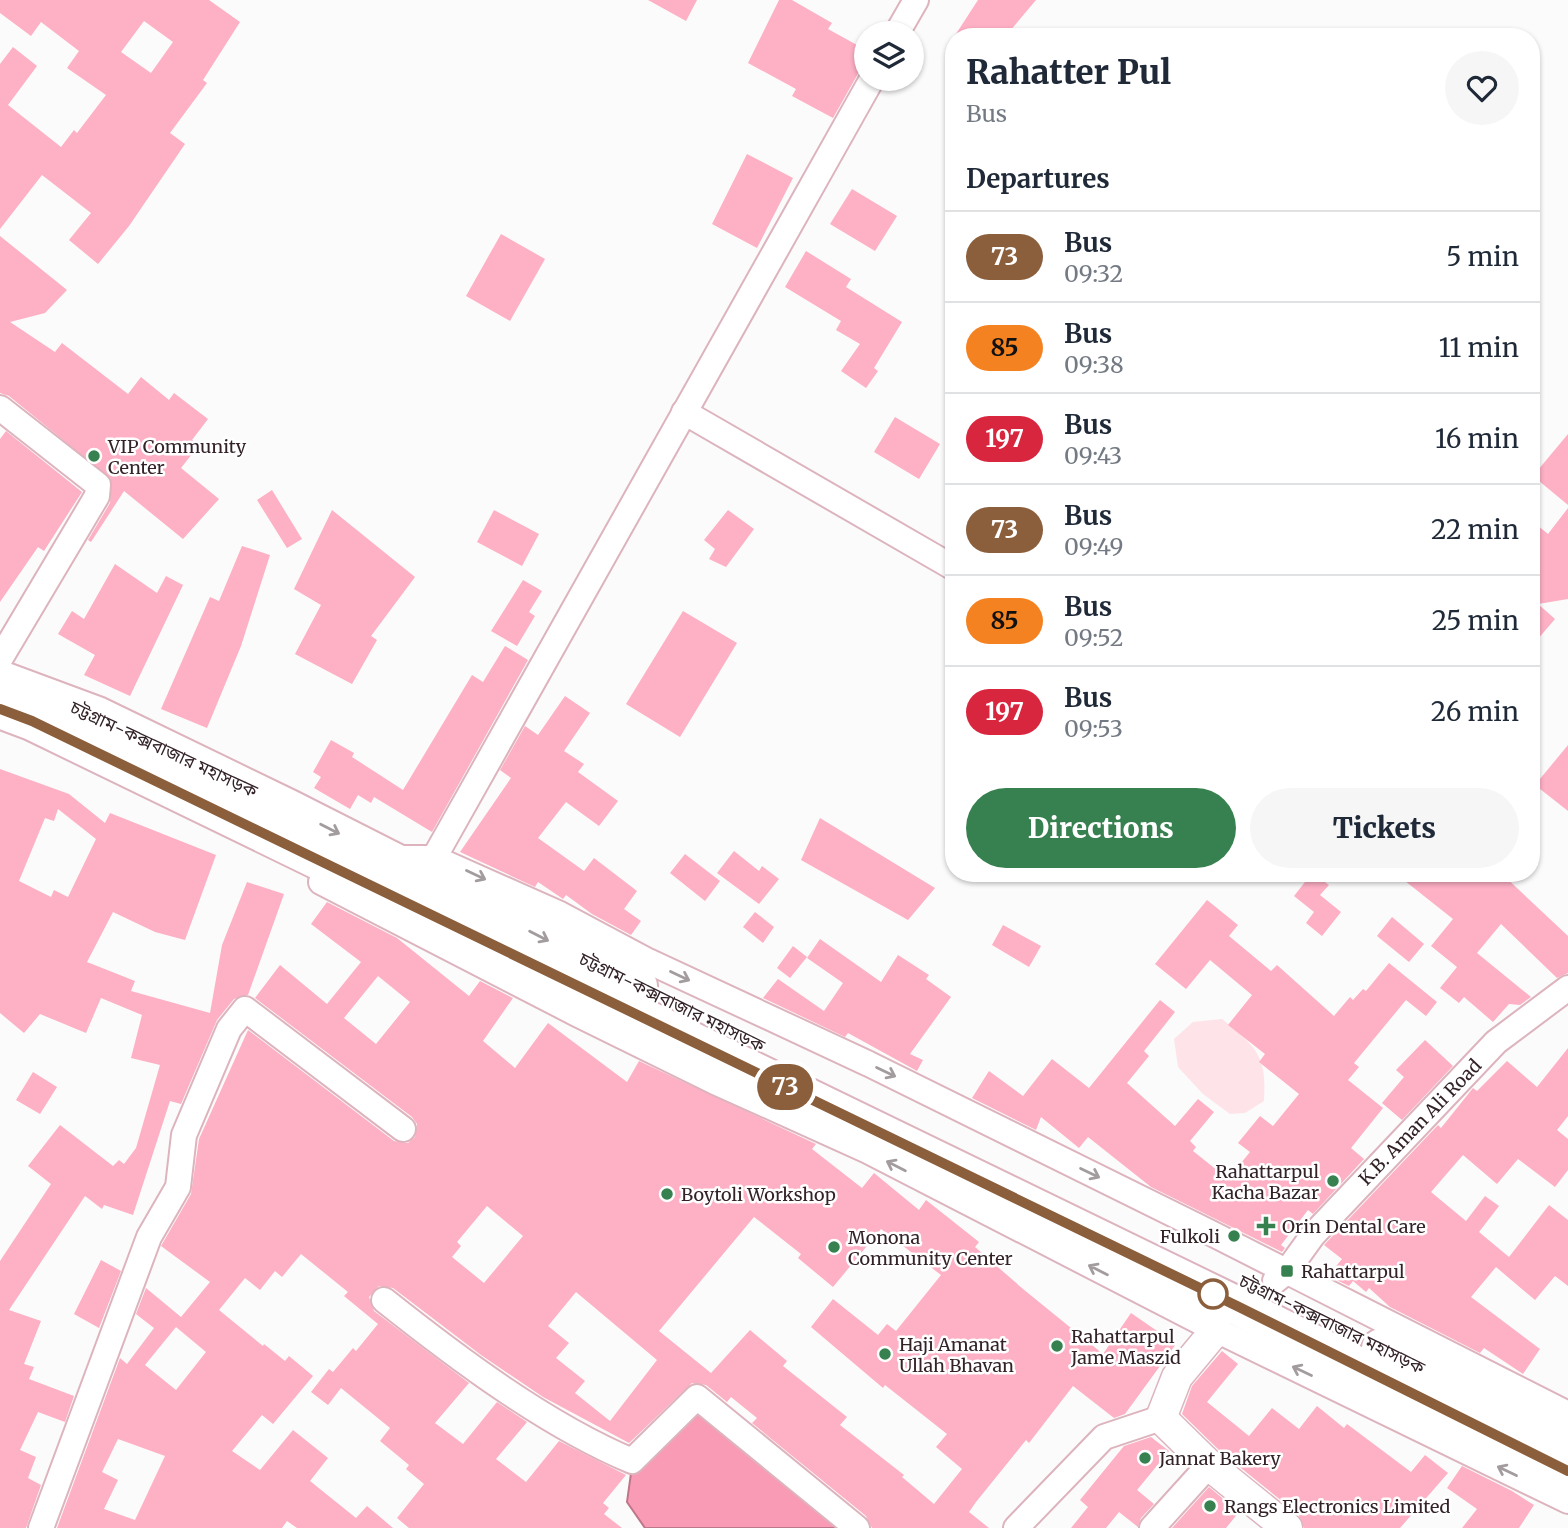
<!DOCTYPE html>
<html lang="en">
<head>
<meta charset="utf-8">
<style>
  :root { --surface:#fff; --page:#f6f6f7; --text:#1f2937; --muted:#747a83; --line:#e0e1e3; --accent:#36814f }
  body { margin:0; font-family:Merriweather,"Noto Sans Bengali",serif; background:var(--page); color:var(--text); height:100vh; display:flex; flex-direction:column; font-size:26px; white-space:nowrap }
  * { box-sizing:border-box; margin:0 }
  p { font-size:23px; color:var(--muted) }
  .icon { flex:none; width:38px; height:38px; fill:none; stroke:currentColor; stroke-width:2; stroke-linecap:round; stroke-linejoin:round }
  .map { position:relative; flex:1; overflow:hidden }
  .side { position:absolute; left:945px; top:28px; width:595px; height:854px; display:flex; flex-direction:column; background:var(--surface); border-radius:28px; box-shadow:0 2px 5px #0004 }
  .side>* { flex:none }
  .badge { padding:0 14px; border-radius:23px; font-size:24px; line-height:46px }
  .buttons { position:absolute; left:854px; top:21px; display:grid; gap:14px }
  .buttons a { display:grid; place-items:center; width:70px; height:70px; border-radius:50%; background:var(--surface); box-shadow:0 2px 5px #0004; font-size:35px }
  .map>.badge { position:absolute; translate:-50% -50%; box-shadow:0 0 0 4px #fff }
  h2 { padding:0 21px; font-size:26px; line-height:63px }
  .round { display:grid; place-items:center; flex:none; width:74px; height:74px; border-radius:37px; background:var(--page) }
  .head { display:flex; align-items:center; justify-content:space-between; height:119px; padding:0 21px }
  h1 { font-size:33px; font-weight:800; line-height:52px }
  .primary-button { display:flex; gap:14px; margin-top:auto; padding:14px 21px }
  .primary-button a { flex:1; height:80px; border-radius:42px; background:var(--accent); color:#fff; font-size:28px; font-weight:800; line-height:80px; text-align:center }
  .primary-button a+a { background:var(--page); color:var(--text) }
  ul { padding:0; list-style:none }
  li { display:flex; align-items:center; gap:21px; height:91px; padding:0 21px; border-top:2px solid var(--line) }
  li div { flex:1 }
  li b { display:block; font-size:26px }
  li em { font-style:normal }
  li .badge { min-width:77px; font-weight:700; text-align:center }
  .map>svg:first-child { display:block }
  .green { fill:#fee3e9 }
  .water { fill:#fa9bb5; stroke:#be778a; stroke-width:2 }
  .building { fill:#feb0c5; fill-rule:evenodd }
  .lines { fill:none; stroke-linecap:round; stroke-linejoin:round }
  .minor-casing { stroke:#ddb4be; stroke-width:28 }
  .tertiary-casing { stroke:#ddb4be; stroke-width:33 }
  .trunk-casing { stroke:#ddb4be; stroke-width:42 }
  .minor { stroke:#fff; stroke-width:24 }
  .tertiary { stroke:#fff; stroke-width:30 }
  .trunk { stroke:#fff; stroke-width:38 }
  .oneway { stroke:#a39c9e }
  .line-casing { stroke:#fff; stroke-width:16 }
  .line { stroke:#8b5e3c; stroke-width:10 }
  .poi-dot { fill:#36814f; stroke:#fff; stroke-width:2.5 }
  .stop-dot { fill:#fff; stroke:#8b5e3c; stroke-width:3.5 }
  .labels { text-anchor:middle; dominant-baseline:central; stroke-width:5; stroke-linejoin:round; paint-order:stroke }
  .poi-label { font-size:18px; fill:#332327; stroke:#fff; text-anchor:start }
  .street-label { font-size:18px; fill:#332327; stroke:#fff }
</style>
</head>
<body>
<div class="map">
<svg width="1568" height="1528" viewBox="0 0 1568 1528">
  <rect width="100%" height="100%" fill="#fbfbfb"/>
  <path class="green" d="M1222,1019C1256,1047 1267,1055 1264,1101L1245,1113L1230,1114L1203,1094L1178,1067L1174,1039L1193,1022Z"/>
  <polygon class="water" points="695,1406 840,1528 645,1528 627,1502 632,1466"/>
  <g class="building">
    <path d="M0,0H209L240,22L203,80L207,83L170,133L185,144L129,226L98,264L69,240L91,213L42,175L0,229V64L13,47L37,66L8,105L61,147L74,130L77,133L106,95L67,68L79,51L41,22L31,36L0,13ZM144,21L173,42L151,73L121,52Z"/>
    <polygon points="648,0 697,0 686,21"/>
    <polygon points="779,0 792,0 832,23 828,29 866,50 866,66 859,72 833,118 792,96 796,89 748,63"/>
    <polygon points="978,0 1036,0 1005,37 954,37"/>
    <polygon points="747,154 793,178 757,248 712,224"/>
    <polygon points="852,189 897,216 875,251 830,224"/>
    <polygon points="501,234 545,259 510,321 466,296"/>
    <polygon points="0,236 67,290 45,313 10,322 55,352 62,343 128,394 141,377 169,400 174,393 208,419 192,440 199,445 181,468 219,499 183,539 124,491 91,542 88,540 110,503 111,479 9,396 0,393"/>
    <polygon points="806,251 851,279 846,287 902,322 874,368 878,371 866,388 841,371 860,344 836,330 841,321 785,287"/>
    <polygon points="895,417 940,444 919,479 874,452"/>
    <polygon points="6,431 82,492 44,551 38,547 0,602 0,439"/>
    <polygon points="1568,434 1568,505 1533,476"/>
    <polygon points="272,490 302,539 287,548 257,500"/>
    <polygon points="1568,508 1568,599 1538,604 1555,619 1531,647 1531,520 1548,534"/>
    <polygon points="332,510 415,577 371,636 377,640 352,684 295,654 321,605 294,589"/>
    <polygon points="494,510 539,534 522,566 477,542"/>
    <polygon points="728,510 754,529 726,567 709,559 715,549 704,540"/>
    <polygon points="242,546 270,555 241,646 207,728 161,709 210,597 219,601"/>
    <polygon points="115,564 157,593 166,576 183,585 130,696 84,675 95,655 58,634 72,611 84,619"/>
    <polygon points="523,580 542,591 529,612 535,616 517,646 491,631"/>
    <polygon points="683,611 737,643 680,737 626,704"/>
    <polygon points="505,646 528,660 432,832 374,797 371,803 358,795 350,809 314,788 321,777 313,772 331,740 354,753 352,757 403,790 472,675 483,682"/>
    <polygon points="565,696 590,713 564,751 584,764 578,772 618,801 599,826 566,802 538,838 584,871 594,858 637,891 624,909 641,921 631,935 592,914 566,895 563,899 538,882 535,887 460,852 511,778 500,770 525,726 538,735"/>
    <polygon points="1568,745 1568,811 1535,785"/>
    <path d="M0,769L69,794L105,823L110,813L216,855L185,940L155,932L113,912L87,962L135,981L131,991L210,1013L222,945L247,882L284,894L248,995L234,999L217,1020L181,1104L170,1101L133,1215L104,1205L102,1209L85,1196L9,1310L41,1321L24,1364L34,1367L29,1379L74,1396L65,1422L38,1412L20,1450L36,1457L28,1478L41,1485L26,1528H0V1261L51,1184L28,1166L60,1125L113,1166L119,1160L124,1164L136,1148L160,1065L131,1058L142,1015L101,998L86,1033L40,1014L24,1033L0,1013ZM58,809L96,839L68,897L54,890L51,897L19,881L45,818L54,821Z"/>
    <polygon points="820,818 935,888 908,920 801,860"/>
    <polygon points="734,851 759,871 762,866 779,879 759,904 717,873"/>
    <polygon points="685,854 720,881 705,901 670,873"/>
    <polygon points="1312,873 1329,885 1320,895 1341,912 1322,936 1306,923 1314,912 1294,896"/>
    <polygon points="1395,873 1479,873 1490,882 1497,873 1501,873 1568,936 1568,973 1557,978 1501,924 1477,953 1531,997 1520,1005 1509,1004 1493,1022 1464,997 1459,1003 1440,988 1457,967 1431,946 1453,919"/>
    <polygon points="1207,900 1238,925 1229,936 1271,971 1277,965 1334,1016 1350,997 1353,1000 1363,989 1366,991 1389,963 1437,1002 1426,1016 1406,1000 1354,1063 1359,1067 1348,1080 1383,1108 1351,1148 1364,1159 1313,1214 1308,1210 1281,1245 1285,1248 1282,1252 1151,1187 1088,1137 1079,1148 1041,1117 1036,1130 972,1098 989,1071 1023,1096 1052,1059 1089,1088 1160,1000 1175,1012 1144,1051 1149,1056 1127,1083 1175,1126 1198,1099 1214,1112 1190,1141 1196,1147 1193,1151 1228,1179 1250,1152 1238,1143 1260,1116 1273,1126 1299,1094 1259,1062 1265,1054 1228,1025 1252,995 1210,960 1186,989 1155,964"/>
    <path d="M327,902L397,938L469,996L480,981L513,998L483,1041L515,1068L548,1023L627,1082L639,1061L816,1144L812,1149L862,1188L874,1173L919,1210L926,1200L979,1242L975,1247L1023,1289L1103,1354L1131,1313L1176,1344L1125,1414L1114,1418L1073,1386L1029,1443L1026,1440L976,1502L969,1512L989,1528H872L866,1516L752,1423L757,1418L731,1397L727,1402L706,1385L692,1383L629,1443L543,1397L481,1355L393,1288L379,1286L369,1297L374,1311L469,1383L435,1423L463,1444L497,1402L527,1422L496,1459L526,1482L559,1441L626,1475L603,1503L609,1508L604,1514L622,1528H409L397,1518L424,1484L406,1469L409,1465L380,1441L390,1428L341,1388L328,1405L311,1392L329,1369L333,1372L353,1348L356,1351L378,1324L344,1296L348,1292L301,1254L282,1277L275,1271L260,1290L245,1278L219,1310L263,1346L264,1344L285,1361L289,1356L313,1376L273,1424L262,1415L232,1451L260,1470L293,1430L328,1458L310,1481L356,1518L367,1506L393,1528H297L287,1521L282,1528H57L120,1358L127,1364L154,1328L136,1314L146,1288L181,1317L210,1282L161,1246L191,1194L199,1139L248,1030L394,1141L408,1143L415,1137L417,1124L412,1117L255,998L280,965L327,1004L361,962L311,924ZM378,976L410,1002L376,1044L344,1018ZM487,1206L523,1236L484,1283L452,1257L461,1246L457,1242ZM754,1217L801,1254L798,1258L833,1287L881,1229L941,1275L896,1331L887,1324L878,1335L833,1299L811,1327L883,1388L885,1385L947,1434L936,1447L962,1469L934,1504L902,1477L904,1475L840,1425L847,1417L783,1366L787,1361L750,1330L711,1373L659,1331ZM576,1292L657,1360L610,1421L575,1393L585,1381L556,1358L569,1343L548,1326ZM176,1327L206,1352L176,1390L145,1365ZM118,1439L165,1456L135,1520L104,1509L118,1480L102,1472Z"/>
    <polygon points="755,912 774,927 763,943 743,927"/>
    <polygon points="1392,917 1424,944 1409,962 1377,936"/>
    <polygon points="1003,925 1041,946 1029,967 992,945"/>
    <polygon points="820,939 881,982 898,955 929,975 926,979 951,997 910,1054 923,1060 917,1071 848,1033 845,1037 763,998 778,979 824,1011 843,983 807,958"/>
    <polygon points="793,946 807,957 790,978 777,968"/>
    <polygon points="1425,1040 1453,1066 1402,1120 1382,1103 1404,1077 1396,1070"/>
    <polygon points="1568,1048 1568,1116 1557,1130 1568,1139 1568,1170 1555,1187 1518,1159 1497,1184 1463,1155 1431,1192 1466,1221 1485,1196 1499,1206 1479,1232 1509,1257 1549,1205 1568,1220 1568,1286 1555,1276 1535,1300 1496,1267 1471,1297 1540,1349 1523,1374 1484,1348 1480,1353 1390,1307 1369,1288 1366,1292 1353,1281 1349,1286 1328,1276 1342,1259 1324,1245 1438,1125 1441,1128 1473,1088 1477,1091 1507,1061 1537,1087"/>
    <polygon points="33,1072 57,1087 40,1114 16,1100"/>
    <polygon points="101,1260 121,1271 99,1328 74,1314"/>
    <polygon points="1222,1351 1238,1364 1207,1402 1249,1436 1272,1408 1299,1429 1317,1406 1344,1428 1347,1424 1411,1472 1425,1455 1448,1473 1400,1528 1304,1528 1298,1514 1221,1452 1182,1414 1192,1386"/>
    <polygon points="1151,1437 1169,1451 1137,1490 1154,1504 1141,1518 1138,1527 1119,1512 1106,1528 1071,1528 1088,1507 1080,1500 1124,1446"/>
    <polygon points="1462,1466 1512,1491 1534,1505 1519,1528 1462,1528 1477,1509 1447,1488"/>
    <polygon points="1209,1487 1239,1512 1226,1528 1172,1528"/>
  </g>
  <g class="lines">
    <g class="minor-casing">
      <g id="minor">
        <polyline points="897,33 916,0"/>
        <polyline points="0,408 98,485 97,496 0,659"/>
        <polyline points="684,412 954,568"/>
        <polyline points="394,858 434,858 560,914 648,961 869,1064 1209,1232 1568,1414"/>
        <polyline points="434,858 872,79"/>
        <polyline points="321,882 577,1014 715,1082 868,1151 1216,1330 1568,1501"/>
        <polyline points="1275,1281 1287,1271 1313,1235 1496,1042 1568,988"/>
        <path d="M384,1300C457,1358 546,1425 632,1461L697,1397L857,1528"/>
        <polyline points="41,1528 149,1237 178,1187 184,1135 229,1029 245,1009 403,1129"/>
        <polyline points="1016,1528 1104,1437 1161,1418"/>
        <polyline points="1152,1528 1209,1465"/>
      </g>
    </g>
    <g class="tertiary-casing">
      <polyline id="tertiary" points="1216,1330 1177,1377 1161,1418 1209,1465 1287,1528"/>
    </g>
    <g class="trunk-casing">
      <g id="trunk">
        <polyline points="0,680 97,716 289,809 638,986"/>
        <polyline points="0,709 32,721 1237,1306 1568,1471"/>
        <polyline points="1381,1348 1568,1439"/>
      </g>
    </g>
    <use href="#minor" class="minor"/>
    <use href="#tertiary" class="tertiary"/>
    <use href="#trunk" class="trunk"/>
  </g>
  <defs><path id="oneway-shaft" d="M-6 0H5M1.5-3L5.5 0L1.5 3" fill="none" stroke-width="1.6" stroke-linecap="round" stroke-linejoin="round" transform="scale(1.75)"/></defs>
  <g class="oneway">
    <use href="#oneway-shaft" transform="translate(330 829) rotate(27)"/>
    <use href="#oneway-shaft" transform="translate(476 875) rotate(25)"/>
    <use href="#oneway-shaft" transform="translate(539 936) rotate(27)"/>
    <use href="#oneway-shaft" transform="translate(680 976) rotate(25)"/>
    <use href="#oneway-shaft" transform="translate(886 1072) rotate(26)"/>
    <use href="#oneway-shaft" transform="translate(896 1166) rotate(-153)"/>
    <use href="#oneway-shaft" transform="translate(1090 1173) rotate(26)"/>
    <use href="#oneway-shaft" transform="translate(1098 1270) rotate(-153)"/>
    <use href="#oneway-shaft" transform="translate(1302 1371) rotate(-155)"/>
    <use href="#oneway-shaft" transform="translate(1507 1471) rotate(-154)"/>
  </g>
  <g class="lines">
    <g class="line-casing">
      <polyline id="line" points="0,709 32,721 1237,1306 1568,1471"/>
    </g>
    <use href="#line" class="line"/>
  </g>
  <g class="poi-dot">
    <circle cx="94" cy="456" r="7"/>
    <circle cx="1333" cy="1181" r="7"/>
    <circle cx="667" cy="1194" r="7"/>
    <path d="M1262.5 1215.5h7v7h7v7h-7v7h-7v-7h-7v-7h7z"/>
    <circle cx="1234" cy="1236" r="7"/>
    <circle cx="834" cy="1247" r="7"/>
    <rect x="1280" y="1264" width="14" height="14" rx="3.5"/>
    <circle cx="1057" cy="1346" r="7"/>
    <circle cx="885" cy="1354" r="7"/>
    <circle cx="1145" cy="1458" r="7"/>
    <circle cx="1210" cy="1506" r="7"/>
  </g>
  <circle class="stop-dot" cx="1213" cy="1294" r="14"/>
  <g class="labels">
    <g class="poi-label">
      <text x="108" y="446">VIP Community<tspan x="108" dy="21">Center</tspan></text>
      <text x="1319" y="1171" text-anchor="end">Rahattarpul<tspan x="1319" dy="21">Kacha Bazar</tspan></text>
      <text x="681" y="1194">Boytoli Workshop</text>
      <text x="1282" y="1226">Orin Dental Care</text>
      <text x="1220" y="1236" text-anchor="end">Fulkoli</text>
      <text x="848" y="1237">Monona<tspan x="848" dy="21">Community Center</tspan></text>
      <text x="1301" y="1271">Rahattarpul</text>
      <text x="1071" y="1336">Rahattarpul<tspan x="1071" dy="21">Jame Maszid</tspan></text>
      <text x="899" y="1344">Haji Amanat<tspan x="899" dy="21">Ullah Bhavan</tspan></text>
      <text x="1159" y="1458">Jannat Bakery</text>
      <text x="1224" y="1506">Rangs Electronics Limited</text>
    </g>
    <g class="street-label">
      <text transform="translate(164 749) rotate(25)">চট্টগ্রাম-কক্সবাজার মহাসড়ক</text>
      <text transform="translate(672 1002) rotate(26)">চট্টগ্রাম-কক্সবাজার মহাসড়ক</text>
      <text transform="translate(1420 1122) rotate(-46)">K.B. Aman Ali Road</text>
      <text transform="translate(1332 1324) rotate(26)">চট্টগ্রাম-কক্সবাজার মহাসড়ক</text>
    </g>
  </g>
</svg>
<div class="buttons">
<a><svg class="icon" aria-label="layers" viewBox="0 0 24 24"><path d="M12 4l9 5-9 5-9-5zM3 14l9 5 9-5"/></svg></a>
</div>
<b class="badge" style="left:785px;top:1087px;background:#8b5e3c;color:#fff">73</b>
<section class="side">
<div class="head"><div><h1>Rahatter Pul</h1><p>Bus</p></div><a class="round"><svg class="icon" aria-label="heart" viewBox="0 0 24 24"><path d="M12 20l-8-8c-3-5 5-10 8-4 3-6 11-1 8 4z"/></svg></a></div>
<h2>Departures</h2>
<ul>
<li><span class="badge" style="background:#8b5e3c;color:#fff">73</span><div><b>Bus</b><p>09:32</p></div><em>5 min</em></li>
<li><span class="badge" style="background:#f58220;color:#111">85</span><div><b>Bus</b><p>09:38</p></div><em>11 min</em></li>
<li><span class="badge" style="background:#d7263d;color:#fff">197</span><div><b>Bus</b><p>09:43</p></div><em>16 min</em></li>
<li><span class="badge" style="background:#8b5e3c;color:#fff">73</span><div><b>Bus</b><p>09:49</p></div><em>22 min</em></li>
<li><span class="badge" style="background:#f58220;color:#111">85</span><div><b>Bus</b><p>09:52</p></div><em>25 min</em></li>
<li><span class="badge" style="background:#d7263d;color:#fff">197</span><div><b>Bus</b><p>09:53</p></div><em>26 min</em></li>
</ul>
<div class="primary-button"><a>Directions</a><a>Tickets</a></div>
</section>
</div>
</body>
</html>
